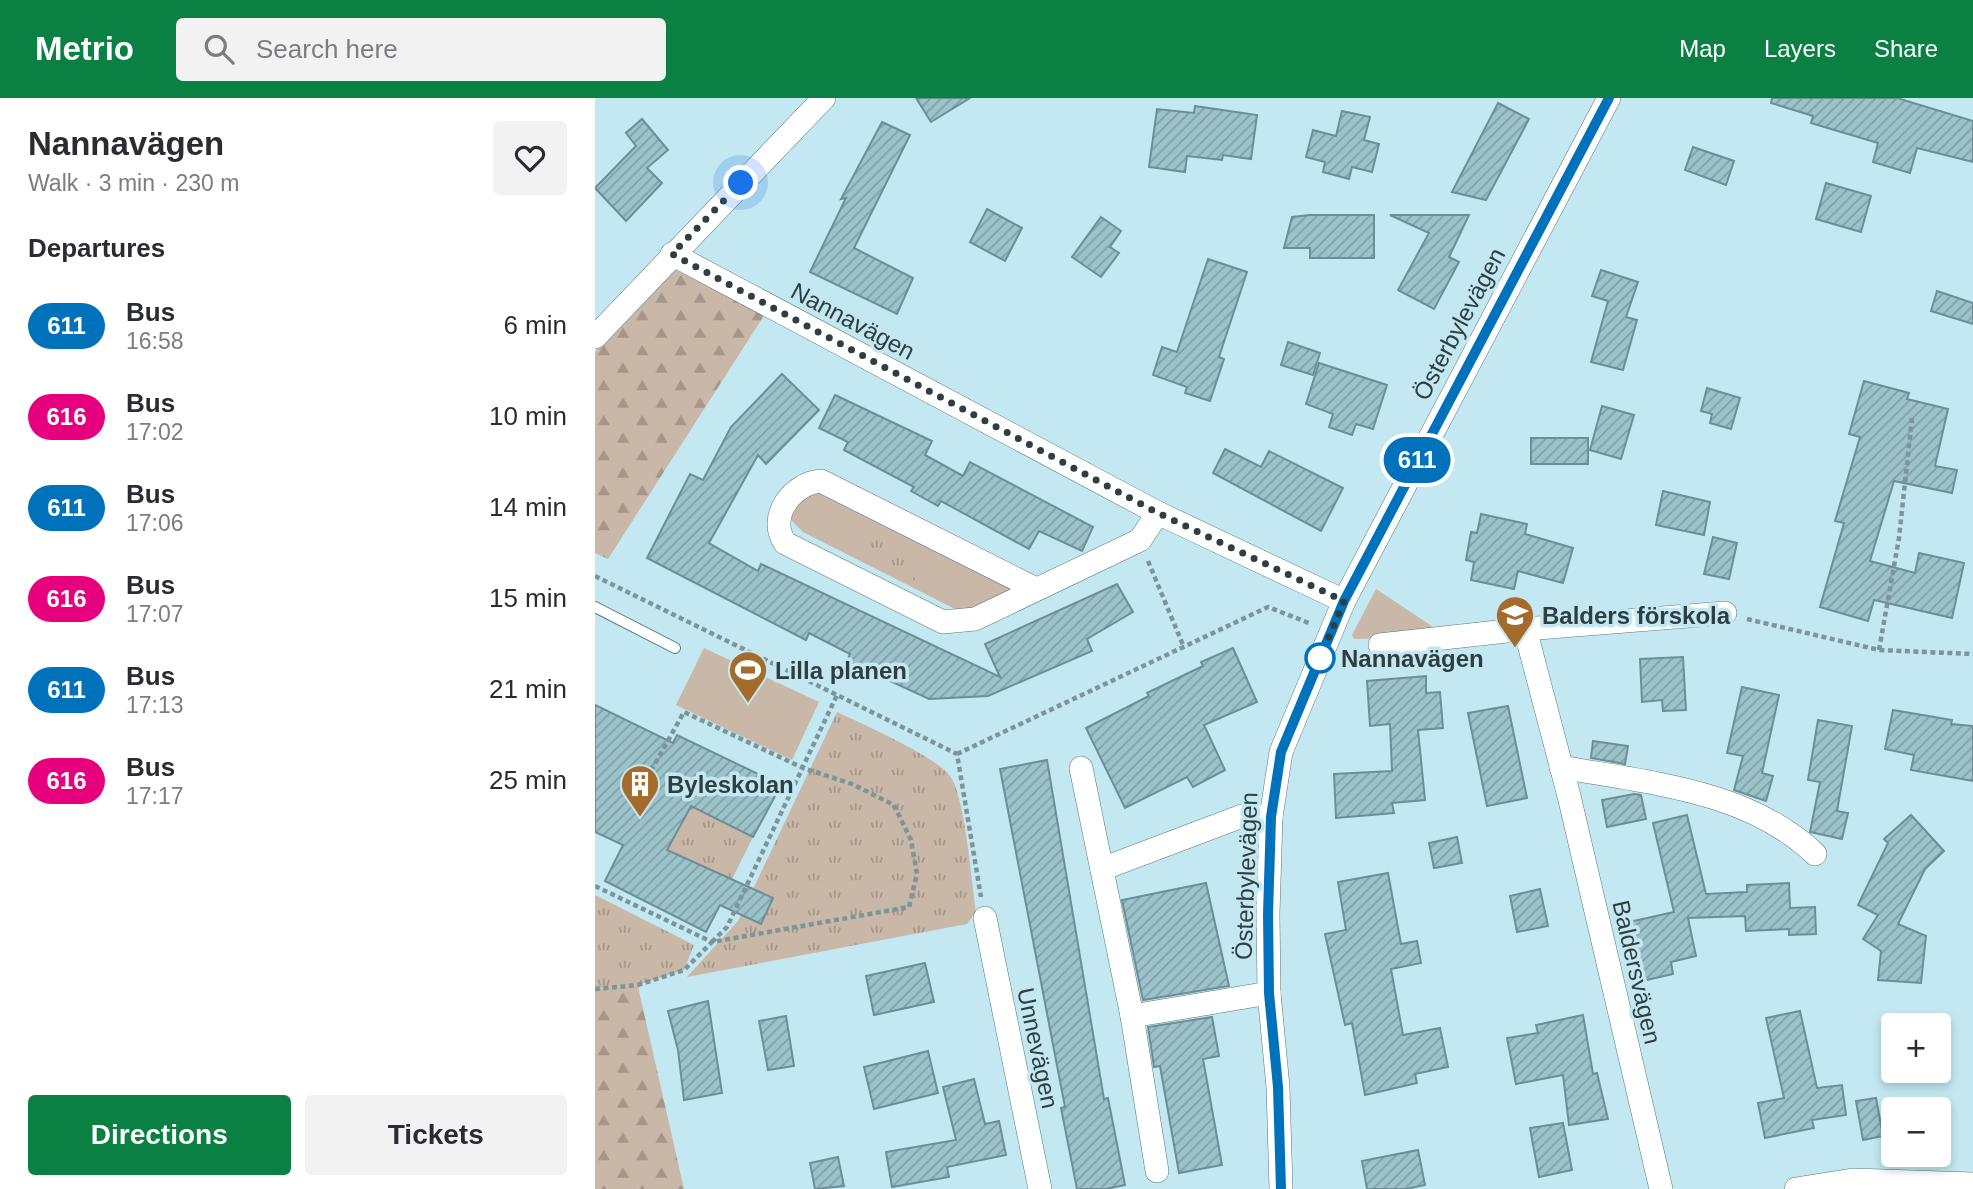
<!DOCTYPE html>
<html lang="en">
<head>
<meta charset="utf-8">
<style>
  :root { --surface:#fff; --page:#f2f2f3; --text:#2b2b33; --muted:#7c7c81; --accent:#0b8043 }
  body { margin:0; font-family:Helvetica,sans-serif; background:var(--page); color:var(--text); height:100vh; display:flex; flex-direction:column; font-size:26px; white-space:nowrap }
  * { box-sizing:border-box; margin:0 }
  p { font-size:23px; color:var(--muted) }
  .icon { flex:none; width:38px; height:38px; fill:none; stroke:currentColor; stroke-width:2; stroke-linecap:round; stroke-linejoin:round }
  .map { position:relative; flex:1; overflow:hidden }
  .side { display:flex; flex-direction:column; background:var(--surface); width:595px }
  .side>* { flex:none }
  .badge { padding:0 14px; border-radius:23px; font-size:24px; line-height:46px }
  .buttons { position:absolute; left:1286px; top:915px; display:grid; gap:14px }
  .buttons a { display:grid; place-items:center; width:70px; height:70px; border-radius:7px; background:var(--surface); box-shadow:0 4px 10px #0003; font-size:35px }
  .you { position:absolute; width:35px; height:35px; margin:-18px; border:5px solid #fff; border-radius:50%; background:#1a73e8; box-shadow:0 0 0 10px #1a73e833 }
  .map>.badge { position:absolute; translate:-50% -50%; box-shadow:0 0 0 4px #fff }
  h2 { padding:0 28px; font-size:26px; line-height:63px }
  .round { display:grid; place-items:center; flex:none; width:74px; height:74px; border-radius:7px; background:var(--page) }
  .head { display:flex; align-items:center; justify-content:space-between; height:119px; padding:0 28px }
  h1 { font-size:33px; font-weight:600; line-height:52px }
  .button { display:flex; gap:14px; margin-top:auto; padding:14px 28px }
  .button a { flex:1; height:80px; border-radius:7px; background:var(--accent); color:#fff; font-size:28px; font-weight:600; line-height:80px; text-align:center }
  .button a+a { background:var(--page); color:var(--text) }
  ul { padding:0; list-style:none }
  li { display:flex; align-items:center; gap:21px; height:91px; padding:0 28px }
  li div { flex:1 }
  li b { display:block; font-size:26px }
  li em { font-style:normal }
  li .badge { min-width:77px; font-weight:700; text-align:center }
  header { display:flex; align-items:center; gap:42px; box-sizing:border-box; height:98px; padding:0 35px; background:var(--accent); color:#fff }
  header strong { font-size:33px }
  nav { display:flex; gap:38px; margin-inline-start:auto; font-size:24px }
  .search { width:490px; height:63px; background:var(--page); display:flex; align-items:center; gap:18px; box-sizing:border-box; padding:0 24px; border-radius:7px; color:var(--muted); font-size:26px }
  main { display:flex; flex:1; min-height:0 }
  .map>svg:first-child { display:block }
  .green { fill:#c9b7a7 }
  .forest { fill:url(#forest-firs) }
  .park { fill:url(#park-tufts) }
  .building { fill:url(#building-hatch); stroke:#6c8f97; stroke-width:2 }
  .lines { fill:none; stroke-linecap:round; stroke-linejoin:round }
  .lane-casing { stroke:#577981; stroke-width:12 }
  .street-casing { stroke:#577981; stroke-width:24 }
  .path { stroke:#7b959b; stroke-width:4.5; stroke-dasharray:5 3.5; stroke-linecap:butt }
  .lane { stroke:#fff; stroke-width:10 }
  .street { stroke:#fff; stroke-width:23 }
  .line-casing { stroke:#fff; stroke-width:16 }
  .line { stroke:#0072bc; stroke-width:10 }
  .walk { stroke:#2f3e41; stroke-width:7; stroke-dasharray:0 12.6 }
  .stop-dot { fill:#fff; stroke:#0072bc; stroke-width:3.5 }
  .labels { text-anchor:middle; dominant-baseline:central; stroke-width:7; stroke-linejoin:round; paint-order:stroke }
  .street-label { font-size:24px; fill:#2f3e41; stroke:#c3e8f1 }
  .poi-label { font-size:24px; font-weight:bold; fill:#2f3e41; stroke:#c3e8f1; text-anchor:start }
  .stop-label { font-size:24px; font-weight:bold; fill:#2f3e41; stroke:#c3e8f1; text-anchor:start }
</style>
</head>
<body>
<header>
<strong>Metrio</strong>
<div class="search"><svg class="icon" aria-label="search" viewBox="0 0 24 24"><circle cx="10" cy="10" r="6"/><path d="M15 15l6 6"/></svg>Search here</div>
<nav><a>Map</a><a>Layers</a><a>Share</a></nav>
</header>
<main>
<section class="side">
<div class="head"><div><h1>Nannavägen</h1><p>Walk · 3 min · 230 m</p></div><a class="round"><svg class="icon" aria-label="heart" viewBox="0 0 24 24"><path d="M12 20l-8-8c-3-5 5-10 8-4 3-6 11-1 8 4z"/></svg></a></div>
<h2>Departures</h2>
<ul>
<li><span class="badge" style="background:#0072bc;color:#fff">611</span><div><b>Bus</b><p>16:58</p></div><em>6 min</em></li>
<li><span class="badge" style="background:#e6007e;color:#fff">616</span><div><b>Bus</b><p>17:02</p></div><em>10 min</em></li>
<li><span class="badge" style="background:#0072bc;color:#fff">611</span><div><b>Bus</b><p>17:06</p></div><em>14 min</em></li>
<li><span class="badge" style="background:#e6007e;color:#fff">616</span><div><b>Bus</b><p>17:07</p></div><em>15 min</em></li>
<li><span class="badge" style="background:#0072bc;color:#fff">611</span><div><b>Bus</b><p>17:13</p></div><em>21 min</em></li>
<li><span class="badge" style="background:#e6007e;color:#fff">616</span><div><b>Bus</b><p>17:17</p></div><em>25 min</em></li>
</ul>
<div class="button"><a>Directions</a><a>Tickets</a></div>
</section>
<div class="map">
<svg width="1378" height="1091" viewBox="0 0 1378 1091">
  <defs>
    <pattern id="forest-firs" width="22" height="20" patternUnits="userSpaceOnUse" patternTransform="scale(1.75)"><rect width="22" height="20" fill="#c9b7a7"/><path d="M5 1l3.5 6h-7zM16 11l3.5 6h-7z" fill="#a4968a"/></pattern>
    <pattern id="park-tufts" width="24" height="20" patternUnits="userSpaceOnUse" patternTransform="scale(1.75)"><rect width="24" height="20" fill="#c9b7a7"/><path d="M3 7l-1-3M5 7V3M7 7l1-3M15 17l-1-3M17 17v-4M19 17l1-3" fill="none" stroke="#a4968a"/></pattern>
    <pattern id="building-hatch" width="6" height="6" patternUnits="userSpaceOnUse" patternTransform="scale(1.75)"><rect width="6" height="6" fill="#9cc2ca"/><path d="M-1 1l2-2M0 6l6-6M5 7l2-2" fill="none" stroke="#809fa6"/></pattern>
  </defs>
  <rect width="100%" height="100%" fill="#c3e8f1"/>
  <g class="green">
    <polygon points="213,384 415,479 418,502 366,514 208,434 197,423 195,409"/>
    <polygon points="781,491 838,529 794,540 759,541 757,537"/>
    <polygon points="109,550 224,604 197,662 81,607"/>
  </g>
  <g class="forest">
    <polygon points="77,170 170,216 13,461 0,455 0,254"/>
    <polygon points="43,887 44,893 89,1091 0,1091 0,891"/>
  </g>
  <g class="park">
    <polygon points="284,433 334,456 319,483 269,458"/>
    <path d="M242,614C267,626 346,660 357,681C371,708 376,781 381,814L372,826L92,879L143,823Z"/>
    <polygon points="98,703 158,739 136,783 71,756"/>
    <polygon points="0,797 99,847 89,872 43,887 0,891"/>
  </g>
  <g class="building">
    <polygon points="321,0 375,0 336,24"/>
    <polygon points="1177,0 1302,0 1378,23 1378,64 1322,50 1315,75 1278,64 1283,45 1216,25 1218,18 1176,5"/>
    <polygon points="903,5 934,21 891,102 857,94"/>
    <polygon points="600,8 662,17 656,61 628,57 627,62 592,58 590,74 554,69 562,11 599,15"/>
    <polygon points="747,13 775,19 769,42 784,46 777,74 757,69 754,81 728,74 730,64 711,59 718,32 741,38"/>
    <polygon points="47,21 73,52 52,70 67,85 31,123 0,90 41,48 31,35"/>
    <polygon points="287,24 315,37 259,150 318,180 302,216 215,174 251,100 246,101"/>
    <polygon points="1098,49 1139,63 1131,87 1090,72"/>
    <polygon points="1231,85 1276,98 1266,134 1221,121"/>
    <polygon points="392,111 427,130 410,163 375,144"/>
    <polygon points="715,117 779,117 779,160 715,160 715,150 689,150 697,119"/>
    <polygon points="795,117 874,117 854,159 864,164 839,211 803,192 834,135"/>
    <polygon points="506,119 526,133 515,149 524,155 506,179 477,159"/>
    <polygon points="613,161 652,174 624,259 629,261 615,303 590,295 592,289 558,277 567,249 582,254"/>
    <polygon points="1006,172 1043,184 1031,219 1042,222 1028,272 996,264 1013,203 997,198"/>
    <polygon points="1342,193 1378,205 1378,226 1336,213"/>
    <polygon points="693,244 725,255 718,277 686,267"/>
    <polygon points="724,265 792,287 778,331 761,326 757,337 734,329 738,316 711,306"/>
    <polygon points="187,276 224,312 171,366 163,357 114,445 163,473 166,466 405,579 390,546 522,486 538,514 492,541 497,553 393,598 334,601 252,563 255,556 214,535 211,542 52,460 95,376 108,382 136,329"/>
    <polygon points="1269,283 1314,295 1312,301 1353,311 1340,368 1362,372 1357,395 1299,383 1275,463 1320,475 1324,455 1369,465 1357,520 1279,502 1273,523 1225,509 1249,425 1240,423 1265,339 1254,336"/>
    <polygon points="1112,290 1145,300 1136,331 1115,325 1117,316 1106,313"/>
    <polygon points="240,297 337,343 330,357 368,378 375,364 498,429 487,453 444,433 434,451 346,403 343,408 316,393 319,389 249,352 253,344 224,330"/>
    <polygon points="1007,308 1039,317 1026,361 995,352"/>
    <rect x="936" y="340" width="57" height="26"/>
    <polygon points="630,351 666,369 674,353 748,390 726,433 618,375"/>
    <polygon points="1068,393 1115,404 1109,437 1061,427"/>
    <polygon points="886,416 932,426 930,436 978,450 968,485 923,473 919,491 876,482 879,464 871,462 876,434 882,435"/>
    <polygon points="1118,439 1142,445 1134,481 1109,476"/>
    <polygon points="638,550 662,604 609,627 630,672 598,689 592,679 530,710 491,630 554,598 552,595 608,568 606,564"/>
    <polygon points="1088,559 1091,612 1068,613 1067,602 1047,604 1045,561"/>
    <polygon points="831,578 831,595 845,594 848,630 823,632 830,702 797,705 799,715 741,720 739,676 797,673 795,626 775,628 772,583"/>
    <polygon points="1147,589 1184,597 1167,675 1178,678 1171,703 1139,692 1148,658 1132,655"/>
    <polygon points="0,607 78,645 82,637 186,687 158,739 96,708 72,752 178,800 166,826 125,807 111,834 10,783 28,747 0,734"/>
    <polygon points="913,608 932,700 892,708 873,615"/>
    <polygon points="1298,612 1357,622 1356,626 1378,628 1378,683 1316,672 1319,657 1290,651"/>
    <polygon points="1223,622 1257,628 1242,713 1253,715 1247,741 1215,734 1225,684 1213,682"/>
    <polygon points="998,643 1033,648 1030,666 996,660"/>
    <polygon points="452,662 509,1001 513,1000 530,1087 511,1091 482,1091 466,1010 470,1009 405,671"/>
    <polygon points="1039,696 1046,697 1051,721 1012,729 1007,702"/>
    <polygon points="1092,717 1111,796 1152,794 1152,787 1194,785 1195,810 1220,809 1221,836 1194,837 1194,831 1151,833 1150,818 1093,820 1101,858 1076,864 1078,876 1047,883 1034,824 1079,814 1058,725"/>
    <polygon points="1316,717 1349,753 1330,771 1303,826 1331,838 1326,885 1283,882 1286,853 1268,841 1283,817 1263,807 1293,745 1289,741"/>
    <polygon points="862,739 867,765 839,770 834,745"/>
    <polygon points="793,775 806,846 822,843 826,865 796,871 808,937 845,930 853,969 820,976 822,985 770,997 757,925 750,927 730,836 751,832 743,784"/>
    <polygon points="611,785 634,888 548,902 527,802"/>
    <polygon points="945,791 953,828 922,834 915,798"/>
    <polygon points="330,865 339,904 279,917 271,878"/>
    <polygon points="113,903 127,995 89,1002 83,952 73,913"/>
    <polygon points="1205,913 1222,990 1247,987 1251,1017 1217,1022 1219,1030 1170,1040 1163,1005 1189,1000 1171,920"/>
    <polygon points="988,917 998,976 1002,975 1013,1021 974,1027 968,977 921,986 912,940 943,935 941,927"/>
    <polygon points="191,918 199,968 173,972 164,923"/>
    <polygon points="617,919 624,958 608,961 627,1067 584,1075 565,968 559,969 553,929"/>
    <polygon points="333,953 343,995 279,1011 269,969"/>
    <polygon points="379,981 390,1026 404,1023 411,1057 352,1069 354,1079 297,1089 291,1054 361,1042 348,989"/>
    <polygon points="1281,1000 1288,1038 1268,1042 1261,1003"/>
    <polygon points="968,1025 977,1072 944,1079 935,1030"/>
    <polygon points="823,1052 830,1087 811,1091 772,1091 767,1063"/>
    <polygon points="243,1059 249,1088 220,1091 215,1065"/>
  </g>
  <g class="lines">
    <g class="lane-casing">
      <polyline id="lane" points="0,509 80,550"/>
    </g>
    <g class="street-casing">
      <g id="street">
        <polyline points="77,156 563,415 749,503"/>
        <polyline points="0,239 229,0"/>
        <path d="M441,491L226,383C198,385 172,418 190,445L348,524L380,521L545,442L563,415"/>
        <polyline points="785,547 930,531"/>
        <path d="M966,669C1054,685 1153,692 1220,756"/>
        <polyline points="486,670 537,918"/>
        <polyline points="507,771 647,718 676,719"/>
        <polyline points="390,820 445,1091"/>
        <polyline points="562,1073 537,918 674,895"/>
        <polyline points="686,1091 683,989 674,895 673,816 676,719 686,654 749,503 1014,0"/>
        <polyline points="1066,1091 974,698 930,531 1130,515"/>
        <polyline points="1201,1091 1258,1082 1378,1086"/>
      </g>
    </g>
    <g class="path">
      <polyline points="553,463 588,547"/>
      <polyline points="0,478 362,656 386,799"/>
      <polyline points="1152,521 1284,552 1378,556"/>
      <polyline points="1284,552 1304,440 1317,320"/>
      <polyline points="362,656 673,509 714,525"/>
      <polyline points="0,788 117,844"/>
      <polyline points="117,844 132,829 242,597"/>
      <polyline points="0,891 43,887 89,872 117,844 314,809 322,776 316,742 299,707 257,686 208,670 89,614 52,680"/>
    </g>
    <use href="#lane" class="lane"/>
    <use href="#street" class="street"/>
  </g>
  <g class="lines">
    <g class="line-casing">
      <polyline id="line" points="686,1091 683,989 674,895 673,816 676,719 686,654 749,503 1014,0"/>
    </g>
    <use href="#line" class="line"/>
    <polyline class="walk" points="146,85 77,156 563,415 749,503 725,560"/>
  </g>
  <defs>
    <g id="school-pin" transform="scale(2.0125)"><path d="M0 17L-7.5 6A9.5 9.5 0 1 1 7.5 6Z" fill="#a56b2b" stroke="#c3e8f1"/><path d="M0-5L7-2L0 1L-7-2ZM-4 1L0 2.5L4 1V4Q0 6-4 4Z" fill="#fff"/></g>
    <g id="stadium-pin" transform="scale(2.0125)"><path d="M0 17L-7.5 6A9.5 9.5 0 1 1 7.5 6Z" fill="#a56b2b" stroke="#c3e8f1"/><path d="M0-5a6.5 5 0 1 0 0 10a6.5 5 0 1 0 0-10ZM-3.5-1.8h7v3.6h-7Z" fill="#fff"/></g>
    <g id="building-pin" transform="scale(2.0125)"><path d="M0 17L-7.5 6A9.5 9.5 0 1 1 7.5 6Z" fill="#a56b2b" stroke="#c3e8f1"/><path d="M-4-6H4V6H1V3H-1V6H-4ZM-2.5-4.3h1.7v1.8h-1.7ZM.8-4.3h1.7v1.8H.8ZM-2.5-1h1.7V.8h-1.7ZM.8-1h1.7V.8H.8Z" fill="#fff"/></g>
  </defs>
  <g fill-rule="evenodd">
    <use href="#school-pin" x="920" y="517"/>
    <use href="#stadium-pin" x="153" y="572"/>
    <use href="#building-pin" x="45" y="686"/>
  </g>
  <circle class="stop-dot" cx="725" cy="560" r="14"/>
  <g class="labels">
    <g class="street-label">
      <text transform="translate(258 223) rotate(28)">Nannavägen</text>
      <text transform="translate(864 226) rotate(-62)">Österbylevägen</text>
      <text transform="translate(651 778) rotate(-88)">Österbylevägen</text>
      <text transform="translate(1042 874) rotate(77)">Baldersvägen</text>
      <text transform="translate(443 950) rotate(78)">Unnevägen</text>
    </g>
    <g class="poi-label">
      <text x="947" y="517">Balders förskola</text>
      <text x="180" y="572">Lilla planen</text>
      <text x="72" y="686">Byleskolan</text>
    </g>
    <g class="stop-label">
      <text x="746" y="560">Nannavägen</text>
    </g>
  </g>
</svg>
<div class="buttons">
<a>+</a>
<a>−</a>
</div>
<div class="you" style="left:146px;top:85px"></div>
<b class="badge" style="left:822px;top:362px;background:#0072bc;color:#fff">611</b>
</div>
</main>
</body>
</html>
